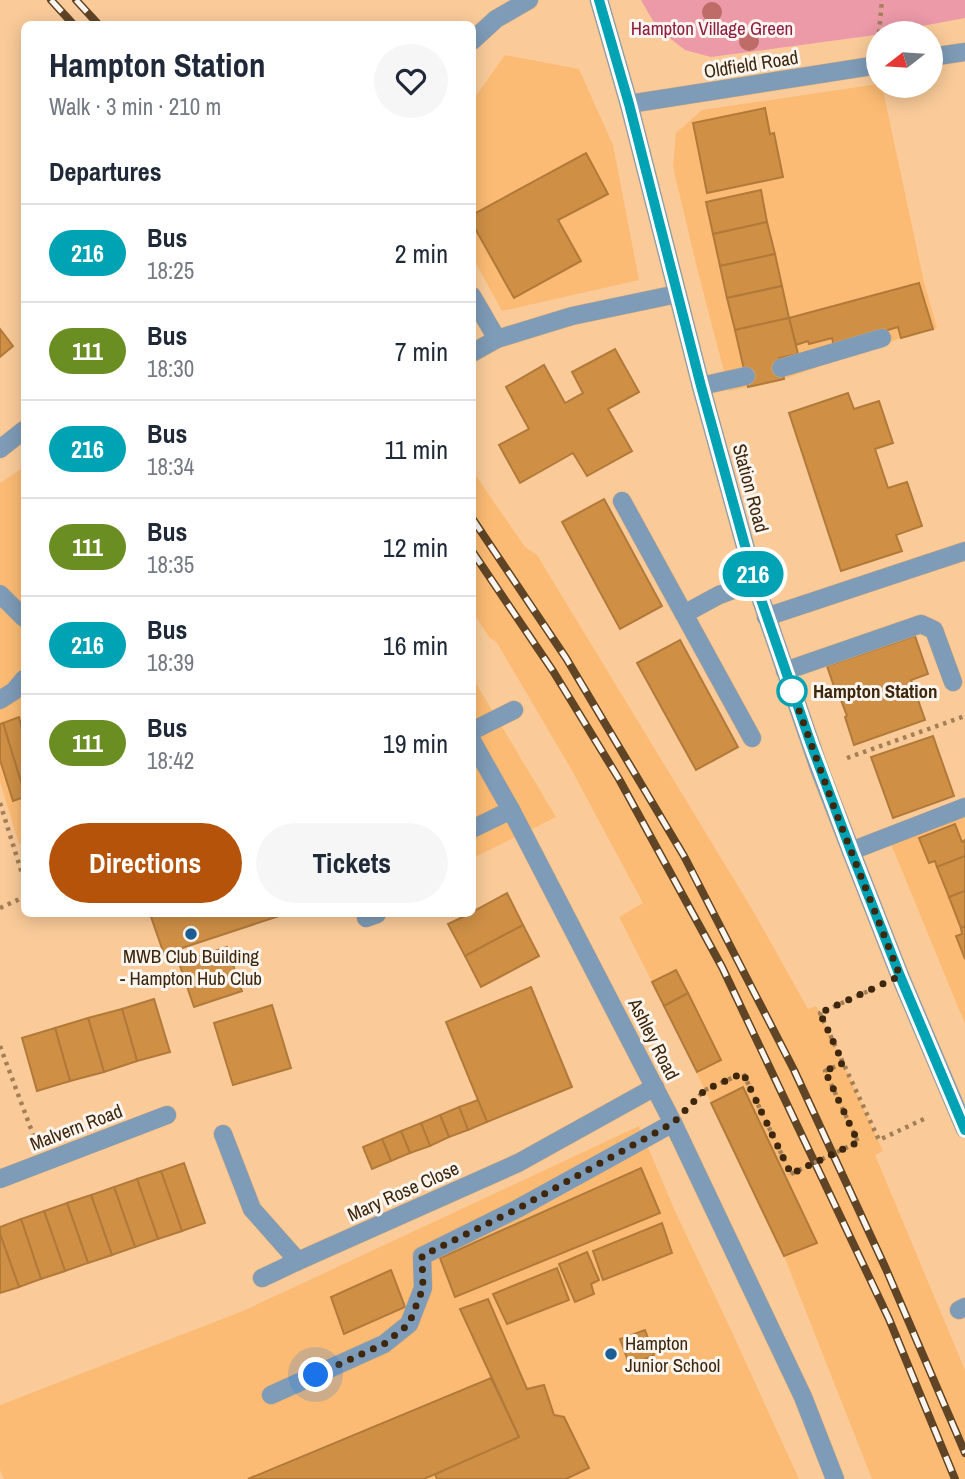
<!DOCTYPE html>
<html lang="en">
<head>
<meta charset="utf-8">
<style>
  :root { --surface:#fff; --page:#f6f6f7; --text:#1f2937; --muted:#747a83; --line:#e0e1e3; --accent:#b45309 }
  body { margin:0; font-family:"Archivo Narrow",sans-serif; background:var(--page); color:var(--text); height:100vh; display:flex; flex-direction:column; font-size:26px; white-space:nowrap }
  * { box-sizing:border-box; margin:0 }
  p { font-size:23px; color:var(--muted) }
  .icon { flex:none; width:38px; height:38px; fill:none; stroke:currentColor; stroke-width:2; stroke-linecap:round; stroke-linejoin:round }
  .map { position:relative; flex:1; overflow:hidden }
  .sheet { position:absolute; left:21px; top:21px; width:455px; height:896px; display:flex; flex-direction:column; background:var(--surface); border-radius:10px; box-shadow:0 4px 18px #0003 }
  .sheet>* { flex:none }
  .badge { padding:0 14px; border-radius:23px; font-size:24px; line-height:46px }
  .needle { width:46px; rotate:253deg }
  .tools { position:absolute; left:866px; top:21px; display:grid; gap:14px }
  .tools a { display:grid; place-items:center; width:77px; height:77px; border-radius:50%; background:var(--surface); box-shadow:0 4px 18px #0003; font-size:35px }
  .you { position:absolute; width:35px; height:35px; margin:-18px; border:5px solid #fff; border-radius:50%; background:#1a73e8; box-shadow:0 0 0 10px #1a73e833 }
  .map>.badge { position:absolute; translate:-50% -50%; box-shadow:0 0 0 4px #fff }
  h2 { padding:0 28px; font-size:26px; line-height:63px }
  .round { display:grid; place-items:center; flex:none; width:74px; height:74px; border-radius:37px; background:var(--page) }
  .head { display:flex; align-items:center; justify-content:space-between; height:119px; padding:0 28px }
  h1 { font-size:33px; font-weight:700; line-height:52px }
  .cta { display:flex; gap:14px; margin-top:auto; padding:14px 28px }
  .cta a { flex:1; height:80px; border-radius:42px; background:var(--accent); color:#fff; font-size:28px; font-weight:700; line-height:80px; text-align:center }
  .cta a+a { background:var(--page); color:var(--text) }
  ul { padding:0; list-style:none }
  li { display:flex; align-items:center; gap:21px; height:98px; padding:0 28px; border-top:2px solid var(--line) }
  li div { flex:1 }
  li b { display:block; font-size:26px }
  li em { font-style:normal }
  li .badge { min-width:77px; font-weight:700; text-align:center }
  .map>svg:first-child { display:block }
  .built { fill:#fbbb74 }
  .green { fill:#ec99a8 }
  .building { fill:#cf9046; stroke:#b17a3a; stroke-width:2 }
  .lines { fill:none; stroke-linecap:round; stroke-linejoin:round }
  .service-casing { stroke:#d4aa7d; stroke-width:19 }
  .minor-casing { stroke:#d4aa7d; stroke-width:19 }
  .tertiary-casing { stroke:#d4aa7d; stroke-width:19 }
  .path { stroke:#a37f58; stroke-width:4.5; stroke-dasharray:3.5 5; stroke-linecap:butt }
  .service { stroke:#7e9bb7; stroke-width:18 }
  .minor { stroke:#7e9bb7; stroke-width:18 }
  .tertiary { stroke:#7e9bb7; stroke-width:18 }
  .rail-casing { stroke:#5f4425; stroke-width:8 }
  .rail { stroke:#fbf5ef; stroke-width:5; stroke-dasharray:16; stroke-linecap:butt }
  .path-bridge { stroke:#a37f58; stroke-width:4.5; stroke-dasharray:3.5 5; stroke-linecap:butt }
  .tree { fill:#bf6c69 }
  .line-casing { stroke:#fff; stroke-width:16 }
  .line { stroke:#00a3b4; stroke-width:10 }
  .walk { stroke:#3e270c; stroke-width:7; stroke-dasharray:0 12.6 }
  .stop-dot { fill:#fff; stroke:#00a3b4; stroke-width:3.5 }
  .poi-dot { fill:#1d5e94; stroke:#fbf5ef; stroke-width:2.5 }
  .labels { text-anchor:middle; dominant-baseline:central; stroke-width:6; stroke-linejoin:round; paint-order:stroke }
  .park-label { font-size:19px; fill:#8f1f42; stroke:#fbf5ef }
  .street-label { font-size:19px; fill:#3e270c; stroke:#fbf5ef }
  .stop-label { font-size:19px; font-weight:bold; fill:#3e270c; stroke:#fbf5ef; text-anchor:start }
  .poi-label { font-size:19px; fill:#3e270c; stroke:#fbf5ef }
</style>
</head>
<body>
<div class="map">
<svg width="965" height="1479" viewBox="0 0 965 1479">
  <rect width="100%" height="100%" fill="#facb99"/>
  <g class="built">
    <polygon points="505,55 579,69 613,145 639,280 502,311 473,258 473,100"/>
    <polygon points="878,84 878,86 882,86 924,282 937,328 901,338 784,379 729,391 697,268 673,167 676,133 702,110"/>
    <polygon points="24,467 24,842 19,844 0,782 0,483"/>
    <polygon points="472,470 525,547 537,555 752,909 808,1009 816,1006 820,1013 883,1151 875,1155 965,1370 965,1479 872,1479 784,1256 668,1013 619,917 643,903 570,767 497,643 489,637 473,612"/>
    <polygon points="472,677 556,817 473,858 472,858"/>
    <polygon points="965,816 965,1024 891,844"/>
    <polygon points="639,1126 675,1211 731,1330 799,1479 4,1479 0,1470 0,1405 243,1311"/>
  </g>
  <polygon class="green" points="641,0 965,0 965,18 868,36 711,57 685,50 657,28"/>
  <g class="building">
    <polygon points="765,108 770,134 774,133 783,177 707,193 693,123"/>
    <polygon points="586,153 608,194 558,220 581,261 514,298 472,223 472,215"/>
    <polygon points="761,190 767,222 713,234 706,202"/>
    <polygon points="767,222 775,254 720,266 713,234"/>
    <polygon points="775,254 782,286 727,298 720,266"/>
    <polygon points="919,283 933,329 901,338 898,327 834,346 832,338 809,344 808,341 796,345 789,318"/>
    <polygon points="782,286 789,318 735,330 727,298"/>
    <polygon points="789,318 798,354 779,358 784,379 748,387 735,330"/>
    <polygon points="0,329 13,346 0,357"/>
    <polygon points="615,349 639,392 608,409 632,451 587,476 573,453 520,483 499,445 529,429 506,387 544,365 565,403 583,393 572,372"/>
    <polygon points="848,393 854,409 879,401 893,443 875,449 888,488 907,482 922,526 896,535 902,551 841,571 789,413"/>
    <polygon points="604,499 662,606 620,629 562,522"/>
    <polygon points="915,636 928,674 911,680 925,720 854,745 845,717 847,716 839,695 837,695 827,666"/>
    <polygon points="680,640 738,747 696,770 637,663"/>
    <polygon points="19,717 24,738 24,792 3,723"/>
    <polygon points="3,723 24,792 24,797 13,801 0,760 0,724"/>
    <polygon points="933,736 954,796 893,818 871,757"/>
    <polygon points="955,824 962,842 965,840 965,856 937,867 935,861 929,863 919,838"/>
    <polygon points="965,856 965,891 949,897 937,867"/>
    <polygon points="965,891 965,926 961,928 949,897"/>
    <polygon points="507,893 523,925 465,956 448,924 469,914 472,914 472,912"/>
    <polygon points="150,914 285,914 164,954"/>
    <polygon points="523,925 539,956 481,987 465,956"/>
    <polygon points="965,926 965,959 956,936 962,934 961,928"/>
    <polygon points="227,947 242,991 194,1007 179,963"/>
    <polygon points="676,970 688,993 664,1006 652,982"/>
    <polygon points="531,987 572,1087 487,1122 446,1022"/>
    <polygon points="688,993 721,1060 697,1072 664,1006"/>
    <polygon points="154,999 170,1052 137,1061 122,1009"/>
    <polygon points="272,1005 291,1068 233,1085 214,1023"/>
    <polygon points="122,1009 137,1061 104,1072 88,1018"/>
    <polygon points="88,1018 104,1072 70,1081 55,1028"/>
    <polygon points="55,1028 70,1081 37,1091 22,1038"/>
    <polygon points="743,1087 817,1243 784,1256 711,1103"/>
    <polygon points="478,1100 487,1122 468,1130 459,1107"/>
    <polygon points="459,1107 468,1130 449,1137 440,1115"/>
    <polygon points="440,1115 449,1137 430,1146 421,1123"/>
    <polygon points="421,1123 430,1146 410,1153 401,1131"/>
    <polygon points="401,1131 410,1153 391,1161 382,1139"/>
    <polygon points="382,1139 391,1161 372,1169 363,1147"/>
    <polygon points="184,1163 205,1223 182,1231 161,1171"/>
    <polygon points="641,1168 660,1213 455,1297 440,1258"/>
    <polygon points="161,1171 182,1231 158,1239 137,1179"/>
    <polygon points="137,1179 158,1239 135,1247 114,1187"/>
    <polygon points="114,1187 135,1247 112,1255 91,1195"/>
    <polygon points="91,1195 112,1255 88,1263 67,1203"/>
    <polygon points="67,1203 88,1263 65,1271 44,1211"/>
    <polygon points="44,1211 65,1271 41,1279 21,1219"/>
    <polygon points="21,1219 41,1279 19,1287 0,1234 0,1227"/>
    <polygon points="662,1223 672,1253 603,1280 593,1251"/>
    <polygon points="0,1234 19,1287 0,1293"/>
    <polygon points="587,1252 599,1280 591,1284 594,1294 575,1302 559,1264"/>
    <polygon points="557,1268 569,1300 507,1324 493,1294"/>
    <polygon points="391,1270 405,1307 344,1334 331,1297"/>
    <polygon points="488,1299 527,1389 544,1385 554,1415 564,1417 589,1468 566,1479 437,1479 435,1474 519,1437 460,1309"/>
    <polygon points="645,1330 654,1355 630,1366 620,1339"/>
    <polygon points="491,1378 519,1437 424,1479 248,1479"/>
  </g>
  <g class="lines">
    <g class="service-casing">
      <g id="service">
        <polyline points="472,296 497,339"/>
        <polyline points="472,353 497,339 572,316 677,294"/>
        <polyline points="781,368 882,338"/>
        <polyline points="701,386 746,376"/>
        <polyline points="622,501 752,738"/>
        <polyline points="684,614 719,595 755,582"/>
        <polyline points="766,617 965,551"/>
        <polyline points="785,671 921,624 934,630 953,682"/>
        <polyline points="472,731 514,710"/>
        <polyline points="472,829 511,810"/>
        <polyline points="851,851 965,807"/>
        <polyline points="366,918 377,914"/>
        <polyline points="959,1310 965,1307"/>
        <polyline points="271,1395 384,1344 409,1324 423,1288 422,1256 517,1209 673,1123"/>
      </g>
    </g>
    <g class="minor-casing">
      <g id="minor">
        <polyline points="931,57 965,52"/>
        <polyline points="629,104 878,65"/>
        <polyline points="0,700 14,691 24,679"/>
        <polyline points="223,1134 252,1209 298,1261 518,1163 655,1087"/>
        <polyline points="0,1179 167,1115"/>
        <polyline points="262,1278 298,1261"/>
      </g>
    </g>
    <g class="tertiary-casing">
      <g id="tertiary">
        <polyline points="599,0 629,104 701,386 755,582 819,768 851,851 900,976 965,1129"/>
        <polyline points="472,41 496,19 529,0"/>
        <polyline points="0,449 24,430"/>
        <polyline points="0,594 24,618"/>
        <polyline points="472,741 511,810 673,1123 803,1397 835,1479"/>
      </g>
    </g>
    <g class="path">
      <polyline points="879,33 882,0"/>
      <polyline points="847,758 965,716"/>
      <polyline points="0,803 24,880"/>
      <polyline points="0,908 24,897"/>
      <polyline points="875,988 820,1013 879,1140 928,1117"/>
      <polyline points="0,1046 34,1137"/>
      <polyline points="843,1063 825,1071 858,1142"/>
      <polyline points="693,1102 705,1090 743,1073 791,1174"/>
    </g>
    <use href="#service" class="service"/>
    <use href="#minor" class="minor"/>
    <use href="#tertiary" class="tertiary"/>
    <g class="rail-casing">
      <g id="rail">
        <polyline points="51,0 73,24"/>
        <polyline points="76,0 98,24"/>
        <polyline points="472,518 566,658 684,856 794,1070 886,1269 965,1453"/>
        <polyline points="472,551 553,671 619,779 722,967 889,1319 955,1479"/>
      </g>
    </g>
    <use href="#rail" class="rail"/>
    <polyline class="path-bridge" points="791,1174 858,1142"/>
  </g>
  <g class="tree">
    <circle cx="712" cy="12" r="10"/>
    <circle cx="749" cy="41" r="10"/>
  </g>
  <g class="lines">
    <g class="line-casing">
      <polyline id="line" points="599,0 629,104 701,386 755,582 811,744 851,851 900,976 965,1130"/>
    </g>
    <use href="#line" class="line"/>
    <polyline class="walk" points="316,1375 384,1344 409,1324 423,1288 422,1256 517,1209 673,1123 705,1090 743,1073 791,1174 858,1142 825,1071 843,1063 820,1013 900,976 835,810 792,691"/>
  </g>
  <circle class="stop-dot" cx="792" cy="691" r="14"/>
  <g class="poi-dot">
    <circle cx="191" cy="934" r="7"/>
    <circle cx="611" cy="1354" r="7"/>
  </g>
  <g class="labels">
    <g class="park-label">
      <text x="712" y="28">Hampton Village Green</text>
    </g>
    <g class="street-label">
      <text transform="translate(751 64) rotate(-9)">Oldfield Road</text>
      <text transform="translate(751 488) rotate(75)">Station Road</text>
      <text transform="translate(654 1039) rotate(63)">Ashley Road</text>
      <text transform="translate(76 1127) rotate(-21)">Malvern Road</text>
      <text transform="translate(403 1191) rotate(-24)">Mary Rose Close</text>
    </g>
    <g class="stop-label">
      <text x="813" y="691">Hampton Station</text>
    </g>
    <g class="poi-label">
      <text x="191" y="956">MWB Club Building<tspan x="191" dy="22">- Hampton Hub Club</tspan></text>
      <text x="625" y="1343" text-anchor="start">Hampton<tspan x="625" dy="22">Junior School</tspan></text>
    </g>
  </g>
</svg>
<div class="tools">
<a><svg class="needle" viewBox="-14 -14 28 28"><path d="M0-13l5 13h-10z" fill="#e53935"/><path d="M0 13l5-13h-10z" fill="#747a83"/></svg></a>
</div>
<div class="you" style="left:316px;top:1375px"></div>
<b class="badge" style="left:753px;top:574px;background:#00a3b4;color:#fff">216</b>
<section class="sheet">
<div class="head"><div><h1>Hampton Station</h1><p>Walk · 3 min · 210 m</p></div><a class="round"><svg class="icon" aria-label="heart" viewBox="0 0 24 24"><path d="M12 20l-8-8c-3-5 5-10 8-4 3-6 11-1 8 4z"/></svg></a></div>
<h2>Departures</h2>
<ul>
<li><span class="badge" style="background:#00a3b4;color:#fff">216</span><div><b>Bus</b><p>18:25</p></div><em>2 min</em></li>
<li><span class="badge" style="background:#6b8e23;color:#fff">111</span><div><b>Bus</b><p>18:30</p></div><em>7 min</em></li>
<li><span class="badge" style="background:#00a3b4;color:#fff">216</span><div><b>Bus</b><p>18:34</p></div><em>11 min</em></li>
<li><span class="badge" style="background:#6b8e23;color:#fff">111</span><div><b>Bus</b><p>18:35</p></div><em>12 min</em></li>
<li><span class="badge" style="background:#00a3b4;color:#fff">216</span><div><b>Bus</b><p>18:39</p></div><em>16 min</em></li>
<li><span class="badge" style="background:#6b8e23;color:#fff">111</span><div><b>Bus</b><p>18:42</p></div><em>19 min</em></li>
</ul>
<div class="cta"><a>Directions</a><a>Tickets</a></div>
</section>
</div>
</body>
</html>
